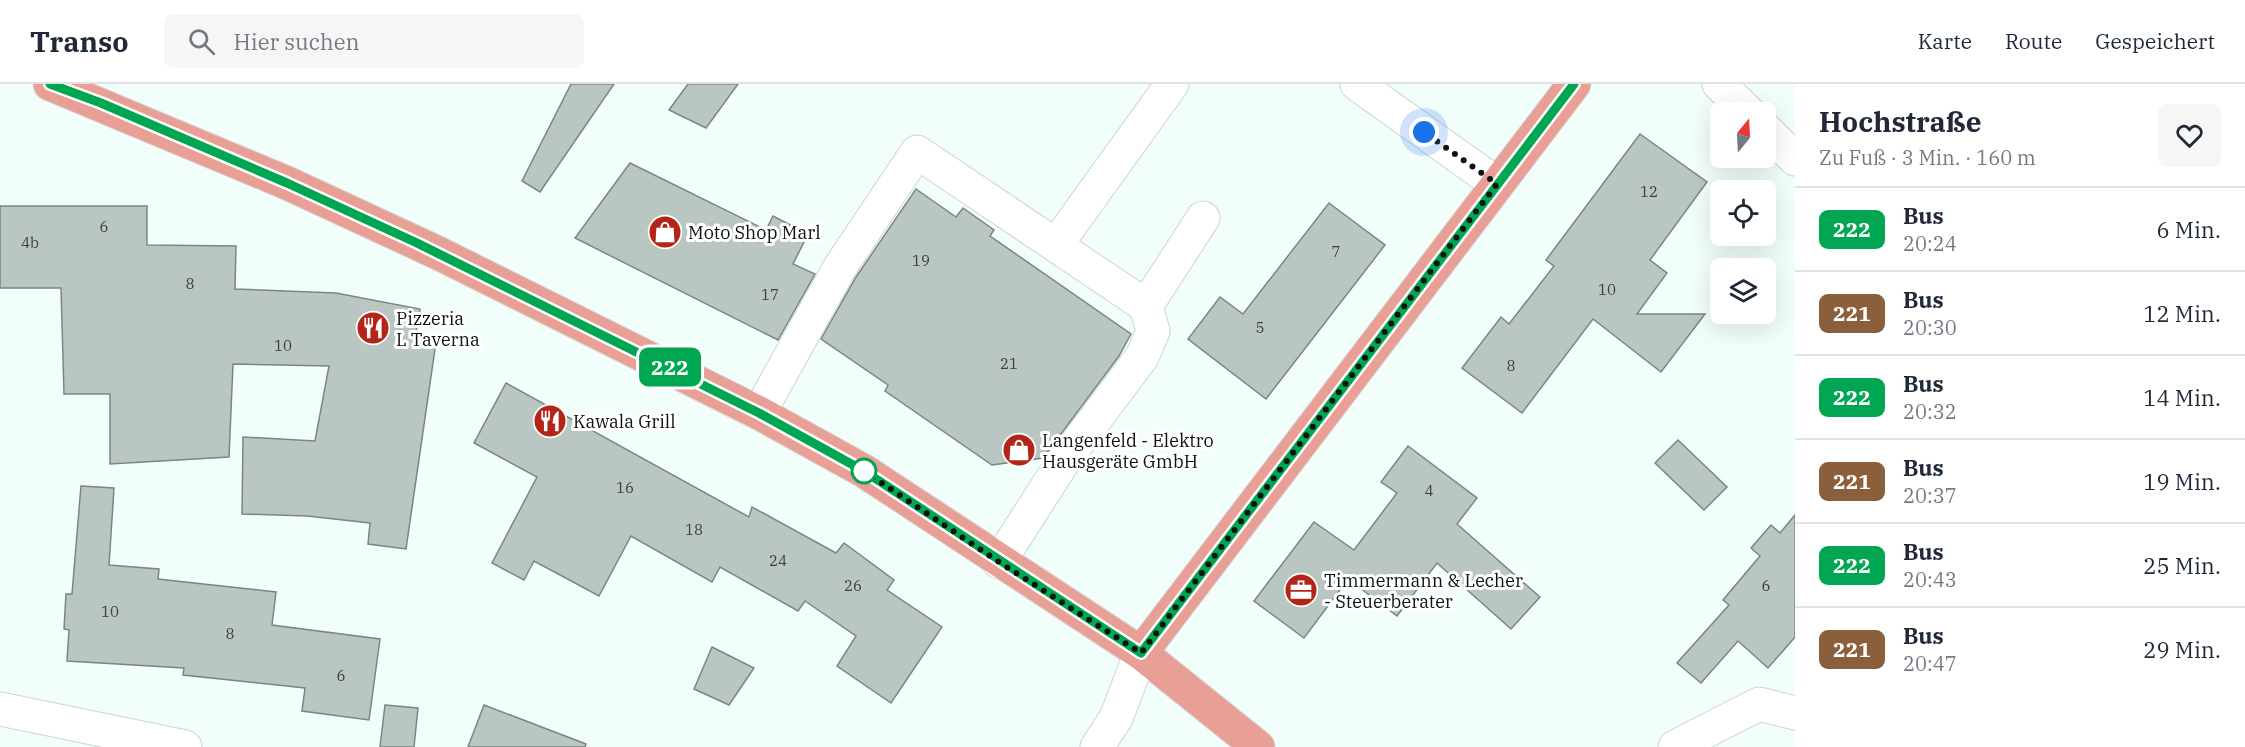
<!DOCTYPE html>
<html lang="de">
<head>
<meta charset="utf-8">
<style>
  :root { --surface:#fff; --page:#f6f6f7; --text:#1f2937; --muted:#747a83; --line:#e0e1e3 }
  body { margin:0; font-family:"IBM Plex Serif",serif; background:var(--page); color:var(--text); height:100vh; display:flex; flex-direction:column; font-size:22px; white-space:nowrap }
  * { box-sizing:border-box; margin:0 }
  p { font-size:20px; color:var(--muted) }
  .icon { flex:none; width:33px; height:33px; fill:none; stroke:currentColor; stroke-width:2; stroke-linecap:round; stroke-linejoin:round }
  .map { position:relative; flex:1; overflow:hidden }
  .details { display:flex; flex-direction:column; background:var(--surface); width:450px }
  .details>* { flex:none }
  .badge { padding:0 12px; border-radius:9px; font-size:21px; line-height:39px }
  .needle { width:39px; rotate:18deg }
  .buttons { position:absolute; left:1710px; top:18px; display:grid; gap:12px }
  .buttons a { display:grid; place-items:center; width:66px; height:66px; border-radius:9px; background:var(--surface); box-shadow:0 6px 24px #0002; font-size:30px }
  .you { position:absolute; width:30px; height:30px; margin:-15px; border:4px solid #fff; border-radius:50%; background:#1a73e8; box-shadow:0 0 0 9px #1a73e833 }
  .map>.badge { position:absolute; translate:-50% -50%; box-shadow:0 0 0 3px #fff }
  .round { display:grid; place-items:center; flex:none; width:63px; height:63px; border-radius:9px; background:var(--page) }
  .headline { display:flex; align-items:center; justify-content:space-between; height:102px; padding:0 24px }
  h1 { font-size:28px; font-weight:700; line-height:45px }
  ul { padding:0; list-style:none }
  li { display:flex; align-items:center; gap:18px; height:84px; padding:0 24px; border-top:2px solid var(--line) }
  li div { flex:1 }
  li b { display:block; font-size:22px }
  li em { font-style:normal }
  li .badge { min-width:66px; font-weight:700; text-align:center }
  header { display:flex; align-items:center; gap:36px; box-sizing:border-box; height:84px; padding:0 30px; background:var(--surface); border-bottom:2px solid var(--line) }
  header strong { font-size:28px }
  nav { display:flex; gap:33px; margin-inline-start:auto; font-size:21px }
  .search { width:420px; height:54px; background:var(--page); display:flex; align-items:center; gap:15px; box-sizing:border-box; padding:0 21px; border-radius:9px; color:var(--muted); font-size:22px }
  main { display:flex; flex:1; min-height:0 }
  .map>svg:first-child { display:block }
  .building { fill:#bac6c2; stroke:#7b8682; stroke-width:1.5 }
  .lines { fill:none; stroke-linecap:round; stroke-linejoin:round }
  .minor-casing { stroke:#cad6d2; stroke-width:35 }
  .major-casing { stroke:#d8d9d9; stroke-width:35 }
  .minor { stroke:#fff; stroke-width:33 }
  .major { stroke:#e89f96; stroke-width:33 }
  .line-casing { stroke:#fff; stroke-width:14 }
  .line { stroke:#00a651; stroke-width:9 }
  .walk { stroke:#0e1311; stroke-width:6; stroke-dasharray:0 10.8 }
  .stop-dot { fill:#fff; stroke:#00a651; stroke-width:3 }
  .labels { text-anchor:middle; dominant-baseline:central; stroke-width:6; stroke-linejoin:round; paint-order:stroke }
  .number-label { font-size:15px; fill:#39403d }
  .poi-label { font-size:18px; fill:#0e1311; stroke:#fff; text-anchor:start }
</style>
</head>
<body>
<header>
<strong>Transo</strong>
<div class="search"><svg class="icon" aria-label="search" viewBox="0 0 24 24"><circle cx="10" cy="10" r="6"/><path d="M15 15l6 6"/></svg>Hier suchen</div>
<nav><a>Karte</a><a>Route</a><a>Gespeichert</a></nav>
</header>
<main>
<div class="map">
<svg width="1795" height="663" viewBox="0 0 1795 663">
  <rect width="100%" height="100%" fill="#f1fefa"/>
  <g class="building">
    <polygon points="571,0 614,0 540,108 522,97"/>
    <polygon points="688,0 738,0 706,44 669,26"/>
    <polygon points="1640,50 1707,98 1650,176 1667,189 1637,230 1705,230 1661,288 1593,235 1522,329 1462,284 1501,233 1509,240 1554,182 1546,176"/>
    <polygon points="630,79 766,146 773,132 808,150 793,180 815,190 778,256 575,154"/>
    <polygon points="916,105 956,133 963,124 994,146 990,152 1131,250 1119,272 1043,374 992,381 885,307 888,301 821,255 856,193"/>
    <polygon points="1329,119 1385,161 1266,315 1188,255 1220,213 1243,230"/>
    <polygon points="0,122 147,122 147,161 236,162 235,205 336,209 420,225 415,254 436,258 406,465 368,460 370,439 307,432 242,430 243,353 315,357 329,282 233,280 229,373 110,380 110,310 64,310 61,204 0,204"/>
    <polygon points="506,299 749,433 752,423 836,469 844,459 894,496 887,506 942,543 891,619 837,582 856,552 805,517 798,527 720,483 712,498 631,452 599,512 534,477 524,496 492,479 537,393 474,359"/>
    <polygon points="1678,356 1727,403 1704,426 1655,379"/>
    <polygon points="1408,362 1477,414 1457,440 1540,513 1511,545 1437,479 1397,532 1348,495 1304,554 1254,517 1314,438 1354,466 1397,409 1381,398"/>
    <polygon points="81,402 114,404 109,481 159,485 158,495 276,508 272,541 380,555 369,636 302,627 305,604 183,591 184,584 67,577 69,546 64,545 66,510 72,510"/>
    <polygon points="1795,431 1795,553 1768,584 1738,557 1701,599 1677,579 1729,521 1723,516 1760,472 1751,464 1771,441 1780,449"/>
    <polygon points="712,563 754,584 729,621 694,605"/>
    <polygon points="385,621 418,624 414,663 380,663"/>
    <polygon points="484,621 586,660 585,663 468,663"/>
  </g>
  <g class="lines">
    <g class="minor-casing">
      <g id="minor">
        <polyline points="1357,0 1497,100"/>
        <polyline points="1719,0 1748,28"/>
        <polyline points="1766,46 1795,75"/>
        <polyline points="1056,161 1172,0"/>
        <polyline points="759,329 840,183 917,68 1146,222"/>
        <polyline points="999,478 1063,378 1142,273 1153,247 1146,222 1203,134"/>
        <polyline points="0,625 185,663"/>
        <polyline points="1097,663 1116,634 1141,569"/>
        <polyline points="1675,663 1759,620 1795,629"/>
      </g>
    </g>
    <g class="major-casing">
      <g id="major">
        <polyline points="50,0 287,99 438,169 759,329 864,387 1141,569 1258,663"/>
        <polyline points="1141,569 1574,0"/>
      </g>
    </g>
    <use href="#minor" class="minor"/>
    <use href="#major" class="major"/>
  </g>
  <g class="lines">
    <g class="line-casing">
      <polyline id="line" points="50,0 101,19 287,99 417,159 759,329 864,387 1141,569 1574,0"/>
    </g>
    <use href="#line" class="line"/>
    <polyline class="walk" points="864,387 999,478 1141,569 1497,100 1424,48"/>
  </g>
  <defs>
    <g id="shop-disc" transform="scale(1.725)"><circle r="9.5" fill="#b32519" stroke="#fff"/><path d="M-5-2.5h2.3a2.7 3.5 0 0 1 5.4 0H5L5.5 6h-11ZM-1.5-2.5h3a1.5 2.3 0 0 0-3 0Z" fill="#fff"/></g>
    <g id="restaurant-disc" transform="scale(1.725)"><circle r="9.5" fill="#b32519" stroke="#fff"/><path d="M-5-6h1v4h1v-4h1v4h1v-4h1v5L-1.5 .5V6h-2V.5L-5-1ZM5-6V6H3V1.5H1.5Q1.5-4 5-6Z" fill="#fff"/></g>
    <g id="office-disc" transform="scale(1.725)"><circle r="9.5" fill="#b32519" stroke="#fff"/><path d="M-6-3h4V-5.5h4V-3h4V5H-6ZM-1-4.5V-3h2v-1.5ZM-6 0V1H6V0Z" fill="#fff"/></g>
  </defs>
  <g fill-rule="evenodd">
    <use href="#shop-disc" x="665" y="148"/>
    <use href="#restaurant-disc" x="373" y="244"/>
    <use href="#restaurant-disc" x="550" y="337"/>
    <use href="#shop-disc" x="1019" y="366"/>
    <use href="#office-disc" x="1301" y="506"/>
  </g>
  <circle class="stop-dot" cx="864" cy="387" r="12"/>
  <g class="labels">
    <g class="number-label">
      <text x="1649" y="107">12</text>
      <text x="104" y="142">6</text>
      <text x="30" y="158">4b</text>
      <text x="1336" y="167">7</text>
      <text x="921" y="176">19</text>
      <text x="190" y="199">8</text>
      <text x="1607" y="205">10</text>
      <text x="770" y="210">17</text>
      <text x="1260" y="243">5</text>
      <text x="283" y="261">10</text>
      <text x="1009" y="279">21</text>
      <text x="1511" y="281">8</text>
      <text x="625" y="403">16</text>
      <text x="1429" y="406">4</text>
      <text x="694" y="445">18</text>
      <text x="778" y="476">24</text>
      <text x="853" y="501">26</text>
      <text x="1766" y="501">6</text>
      <text x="110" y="527">10</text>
      <text x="230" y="549">8</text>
      <text x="341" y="591">6</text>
    </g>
    <g class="poi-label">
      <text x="688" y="148">Moto Shop Marl</text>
      <text x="396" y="234">Pizzeria<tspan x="396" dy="21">L Taverna</tspan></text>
      <text x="573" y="337">Kawala Grill</text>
      <text x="1042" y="356">Langenfeld - Elektro<tspan x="1042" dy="21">Hausgeräte GmbH</tspan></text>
      <text x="1324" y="496">Timmermann &amp; Lecher<tspan x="1324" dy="21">- Steuerberater</tspan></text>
    </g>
  </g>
</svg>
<div class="buttons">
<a><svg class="needle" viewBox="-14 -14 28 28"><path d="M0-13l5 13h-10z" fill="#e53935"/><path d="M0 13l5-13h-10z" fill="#747a83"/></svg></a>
<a><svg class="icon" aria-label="locate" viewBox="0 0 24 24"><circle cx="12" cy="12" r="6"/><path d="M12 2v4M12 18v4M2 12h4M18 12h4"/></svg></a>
<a><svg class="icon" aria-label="layers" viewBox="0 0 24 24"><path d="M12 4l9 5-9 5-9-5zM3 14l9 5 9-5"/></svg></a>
</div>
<div class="you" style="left:1424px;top:48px"></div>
<b class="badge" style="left:670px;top:283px;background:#00a651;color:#fff">222</b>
</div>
<section class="details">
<div class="headline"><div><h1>Hochstraße</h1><p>Zu Fuß · 3 Min. · 160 m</p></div><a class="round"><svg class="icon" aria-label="heart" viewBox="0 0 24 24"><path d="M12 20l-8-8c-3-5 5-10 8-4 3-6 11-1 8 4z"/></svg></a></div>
<ul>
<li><span class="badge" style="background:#00a651;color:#fff">222</span><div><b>Bus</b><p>20:24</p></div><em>6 Min.</em></li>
<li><span class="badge" style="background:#8b5e3c;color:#fff">221</span><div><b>Bus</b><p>20:30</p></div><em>12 Min.</em></li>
<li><span class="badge" style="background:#00a651;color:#fff">222</span><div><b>Bus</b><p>20:32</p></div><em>14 Min.</em></li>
<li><span class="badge" style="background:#8b5e3c;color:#fff">221</span><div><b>Bus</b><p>20:37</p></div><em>19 Min.</em></li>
<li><span class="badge" style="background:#00a651;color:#fff">222</span><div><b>Bus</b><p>20:43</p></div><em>25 Min.</em></li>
<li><span class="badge" style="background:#8b5e3c;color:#fff">221</span><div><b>Bus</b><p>20:47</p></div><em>29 Min.</em></li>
</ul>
</section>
</main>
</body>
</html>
